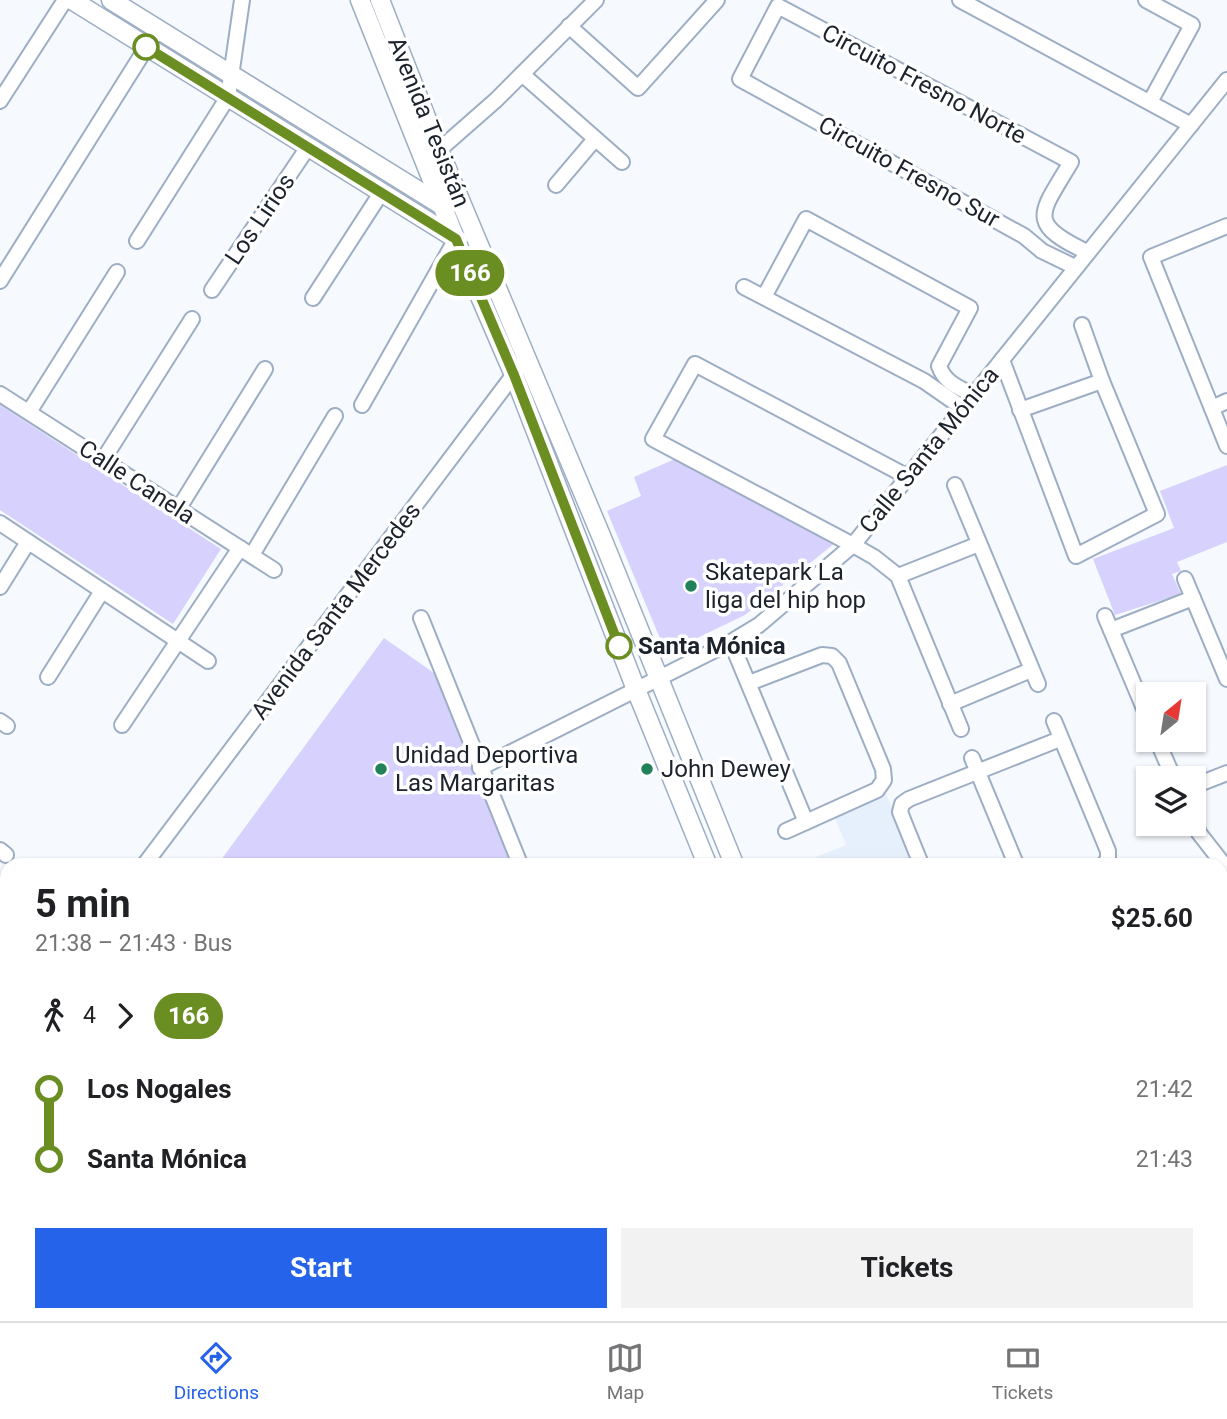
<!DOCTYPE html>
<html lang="en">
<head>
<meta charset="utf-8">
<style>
  :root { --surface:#fff; --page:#f2f2f2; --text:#202124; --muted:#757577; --line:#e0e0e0; --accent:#2563eb }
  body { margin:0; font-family:Roboto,sans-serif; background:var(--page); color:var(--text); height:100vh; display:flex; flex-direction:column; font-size:26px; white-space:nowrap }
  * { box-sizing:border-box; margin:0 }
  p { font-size:23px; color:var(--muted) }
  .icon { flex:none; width:38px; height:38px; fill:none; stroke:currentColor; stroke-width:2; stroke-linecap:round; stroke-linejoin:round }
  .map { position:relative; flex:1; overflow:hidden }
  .details { position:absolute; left:0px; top:858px; width:1228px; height:464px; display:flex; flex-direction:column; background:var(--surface); border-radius:21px 21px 0 0; box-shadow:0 2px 5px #0004 }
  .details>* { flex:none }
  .badge { padding:0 14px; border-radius:23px; font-size:24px; line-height:46px }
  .needle { width:46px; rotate:30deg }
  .tools { position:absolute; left:1136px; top:682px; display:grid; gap:14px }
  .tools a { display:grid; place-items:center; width:70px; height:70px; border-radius:0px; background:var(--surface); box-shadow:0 2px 5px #0004; font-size:35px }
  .map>.badge { position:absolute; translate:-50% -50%; box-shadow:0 0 0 4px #fff }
  .legs { display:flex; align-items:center; gap:10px; height:77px; padding:0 35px; font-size:23px }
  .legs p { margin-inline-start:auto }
  .overview { display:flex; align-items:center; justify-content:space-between; height:119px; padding:0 35px }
  h1 { font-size:38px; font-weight:700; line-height:52px }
  .cta { display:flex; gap:14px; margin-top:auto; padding:14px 35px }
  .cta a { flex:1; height:80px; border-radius:0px; background:var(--accent); color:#fff; font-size:28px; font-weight:700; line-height:80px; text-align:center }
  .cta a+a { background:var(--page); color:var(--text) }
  ul { padding:0 35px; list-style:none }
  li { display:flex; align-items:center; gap:24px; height:70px; font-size:26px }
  li i { display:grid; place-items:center; width:10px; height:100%; margin:0 9px; background:currentColor }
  li i::after { content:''; width:18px; height:18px; margin:-9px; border:5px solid; border-radius:50%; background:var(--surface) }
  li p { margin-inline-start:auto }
  li:first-child i { background:linear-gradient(#0000 50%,currentColor 0) }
  li:last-child i { background:linear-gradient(currentColor 50%,#0000 0) }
  .dock { display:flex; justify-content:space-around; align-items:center; height:98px; border-top:2px solid var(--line); background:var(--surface); font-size:19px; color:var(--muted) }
  .dock a { display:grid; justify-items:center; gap:4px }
  .dock .on { color:var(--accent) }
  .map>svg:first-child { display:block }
  .built { fill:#e6f0fc }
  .green { fill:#d6d2fd }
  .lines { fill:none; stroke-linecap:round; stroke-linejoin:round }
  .minor-casing { stroke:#9daec4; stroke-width:18 }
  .tertiary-casing { stroke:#9daec4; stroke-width:21 }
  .minor { stroke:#fff; stroke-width:14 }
  .tertiary { stroke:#fff; stroke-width:18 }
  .line-1-casing { stroke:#fff; stroke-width:16 }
  .line-1 { stroke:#6b8e23; stroke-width:10 }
  .stop-1-dot { fill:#fff; stroke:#6b8e23; stroke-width:3.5 }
  .poi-dot { fill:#21825a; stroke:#fff; stroke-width:2.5 }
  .labels { text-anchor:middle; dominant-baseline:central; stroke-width:7; stroke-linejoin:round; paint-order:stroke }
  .street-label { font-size:24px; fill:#1d232c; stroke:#fff }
  .poi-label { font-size:24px; fill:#1d232c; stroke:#fff; text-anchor:start }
  .stop-label { font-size:24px; font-weight:bold; fill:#1d232c; stroke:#fff; text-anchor:start }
</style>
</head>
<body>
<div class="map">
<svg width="1227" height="1321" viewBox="0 0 1227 1321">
  <rect width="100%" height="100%" fill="#f6fafe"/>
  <g class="built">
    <polygon points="885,791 915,864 819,864 816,857 846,845 833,813"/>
    <polygon points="1227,887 1227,1321 949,1321 946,1314 1222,1314 1222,891"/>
  </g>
  <g class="green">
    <polygon points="0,405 221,549 173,624 0,510"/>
    <polygon points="677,458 835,543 745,615 666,653 607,511 641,496 634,477"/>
    <polygon points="1227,465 1227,542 1177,562 1181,571 1172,574 1181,594 1115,615 1093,559 1174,528 1160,491"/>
    <polygon points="384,638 434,673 513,864 218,864"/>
  </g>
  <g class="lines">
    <g class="minor-casing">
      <g id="minor">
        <polyline points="960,0 1191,125"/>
        <polyline points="1146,0 1192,25 1150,102"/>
        <polyline points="569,26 638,88 717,0"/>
        <polyline points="522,74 622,162"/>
        <polyline points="0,101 65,0"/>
        <polyline points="439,150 496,100 596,0"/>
        <polyline points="556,185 595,139"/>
        <polyline points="1227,226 1151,257 1227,446"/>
        <polyline points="137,241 228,97 242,0"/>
        <path d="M1075,267L1042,251L1024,236L740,79L778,6L1071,162C1041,213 1025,223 1087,252"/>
        <polyline points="0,281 158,29"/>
        <polyline points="744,287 924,381 963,408"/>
        <polyline points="212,290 308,147"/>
        <path d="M764,297L806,219L970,308L939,366C945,383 958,387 973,395"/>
        <polyline points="313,298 381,193"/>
        <polyline points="1002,360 1076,556 1157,514 1102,381 1082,325"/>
        <polyline points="0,394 274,570"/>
        <polyline points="362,405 456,239"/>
        <polyline points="1212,408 1227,401"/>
        <polyline points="1020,410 1102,381"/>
        <polyline points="29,412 117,272"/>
        <polyline points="103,460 192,319"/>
        <polyline points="908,477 695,364 653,439 853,545 874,557 898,576 961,729"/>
        <polyline points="955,485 1038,684"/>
        <polyline points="179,508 265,369"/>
        <polyline points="0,523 208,661"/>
        <polyline points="252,555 335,416"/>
        <polyline points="898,576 979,544"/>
        <polyline points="1185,579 1227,679"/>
        <polyline points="0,587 28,542"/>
        <polyline points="1105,616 1148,718"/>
        <polyline points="421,618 520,864"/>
        <polyline points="1111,630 1193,598"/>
        <polyline points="731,642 806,822"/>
        <polyline points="48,677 102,591"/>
        <polyline points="749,683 822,655 832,656 839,663 883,769 884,780 877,790 786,831"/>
        <polyline points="950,704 1031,670"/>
        <polyline points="0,721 7,726"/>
        <polyline points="1054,721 1108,851 1108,859 1104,864"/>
        <polyline points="122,725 240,548"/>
        <polyline points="1157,740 1174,779"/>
        <polyline points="972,758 1016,864"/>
        <polyline points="480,768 731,642 759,625 853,545 1227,80"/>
        <polyline points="1194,786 1227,773"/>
        <polyline points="1194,821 1199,833 1227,869"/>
        <polyline points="0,850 6,855"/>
        <polyline points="145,864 527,357"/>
        <polyline points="921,864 900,812 902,804 909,799 1060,739"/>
        <polyline points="0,1059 7,1049"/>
        <polyline points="0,1254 7,1259"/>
        <polyline points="450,1314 459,1321"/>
        <polyline points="597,1314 605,1321"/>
        <polyline points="734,1314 737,1321"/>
        <polyline points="118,1321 123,1314"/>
        <polyline points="218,1321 223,1314"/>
        <polyline points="330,1321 335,1314"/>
        <polyline points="636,1321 642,1314"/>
      </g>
    </g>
    <g class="tertiary-casing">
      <g id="tertiary">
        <polyline points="72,0 458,240"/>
        <polyline points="111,0 443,206"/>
        <polyline points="360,0 462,255 514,375 637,692 707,864"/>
        <polyline points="380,0 439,150 602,538 734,864"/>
        <polyline points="917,1314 919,1321"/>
        <polyline points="941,1314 943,1321"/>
      </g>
    </g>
    <use href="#minor" class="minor"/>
    <use href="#tertiary" class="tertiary"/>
  </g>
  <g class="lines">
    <g class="line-1-casing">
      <polyline id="line-1" points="146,47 456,239 514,375 619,646"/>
    </g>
    <use href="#line-1" class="line-1"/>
  </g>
  <g class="stop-1-dot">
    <circle cx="146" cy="47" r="12"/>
    <circle cx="619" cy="646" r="12"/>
  </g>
  <g class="poi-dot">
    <circle cx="691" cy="586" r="7"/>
    <circle cx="381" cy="769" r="7"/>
    <circle cx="647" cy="769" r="7"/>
  </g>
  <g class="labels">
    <g class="street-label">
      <text transform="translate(924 84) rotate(28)">Circuito Fresno Norte</text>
      <text transform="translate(429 122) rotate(68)">Avenida Tesistán</text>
      <text transform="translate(909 172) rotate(29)">Circuito Fresno Sur</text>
      <text transform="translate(260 219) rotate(-56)">Los Lirios</text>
      <text transform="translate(929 450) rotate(-51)">Calle Santa Mónica</text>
      <text transform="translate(137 482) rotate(33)">Calle Canela</text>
      <text transform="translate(336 611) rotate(-53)">Avenida Santa Mercedes</text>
    </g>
    <g class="poi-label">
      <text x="705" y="572">Skatepark La<tspan x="705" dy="28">liga del hip hop</tspan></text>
      <text x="395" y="755">Unidad Deportiva<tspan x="395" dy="28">Las Margaritas</tspan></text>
      <text x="661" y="769">John Dewey</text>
    </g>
    <g class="stop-label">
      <text x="638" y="646">Santa Mónica</text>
    </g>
  </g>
</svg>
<div class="tools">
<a><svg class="needle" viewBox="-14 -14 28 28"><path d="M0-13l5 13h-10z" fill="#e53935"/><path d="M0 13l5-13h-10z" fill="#757577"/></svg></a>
<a><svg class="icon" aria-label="layers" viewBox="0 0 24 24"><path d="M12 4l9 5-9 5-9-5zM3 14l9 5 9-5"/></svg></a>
</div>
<b class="badge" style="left:470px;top:273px;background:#6b8e23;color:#fff">166</b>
<section class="details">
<div class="overview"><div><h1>5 min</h1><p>21:38 – 21:43 · Bus</p></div><b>$25.60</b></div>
<div class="legs"><svg class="icon" aria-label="walk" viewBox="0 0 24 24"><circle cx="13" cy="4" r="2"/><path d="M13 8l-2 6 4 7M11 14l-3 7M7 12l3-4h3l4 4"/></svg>4<svg class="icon" aria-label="forward" viewBox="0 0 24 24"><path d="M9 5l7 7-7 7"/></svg><b class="badge" style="background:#6b8e23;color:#fff">166</b></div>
<ul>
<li><i style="color:#6b8e23"></i><b>Los Nogales</b><p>21:42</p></li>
<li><i style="color:#6b8e23"></i><b>Santa Mónica</b><p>21:43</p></li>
</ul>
<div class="cta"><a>Start</a><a>Tickets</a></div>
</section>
</div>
<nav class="dock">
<a class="on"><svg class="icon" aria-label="directions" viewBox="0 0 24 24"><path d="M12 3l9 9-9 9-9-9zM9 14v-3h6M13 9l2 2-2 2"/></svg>Directions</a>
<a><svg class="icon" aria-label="map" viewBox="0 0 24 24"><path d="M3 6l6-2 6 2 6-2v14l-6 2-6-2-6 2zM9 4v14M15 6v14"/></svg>Map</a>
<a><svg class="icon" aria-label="tickets" viewBox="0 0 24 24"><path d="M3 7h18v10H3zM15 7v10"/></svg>Tickets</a>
</nav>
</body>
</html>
